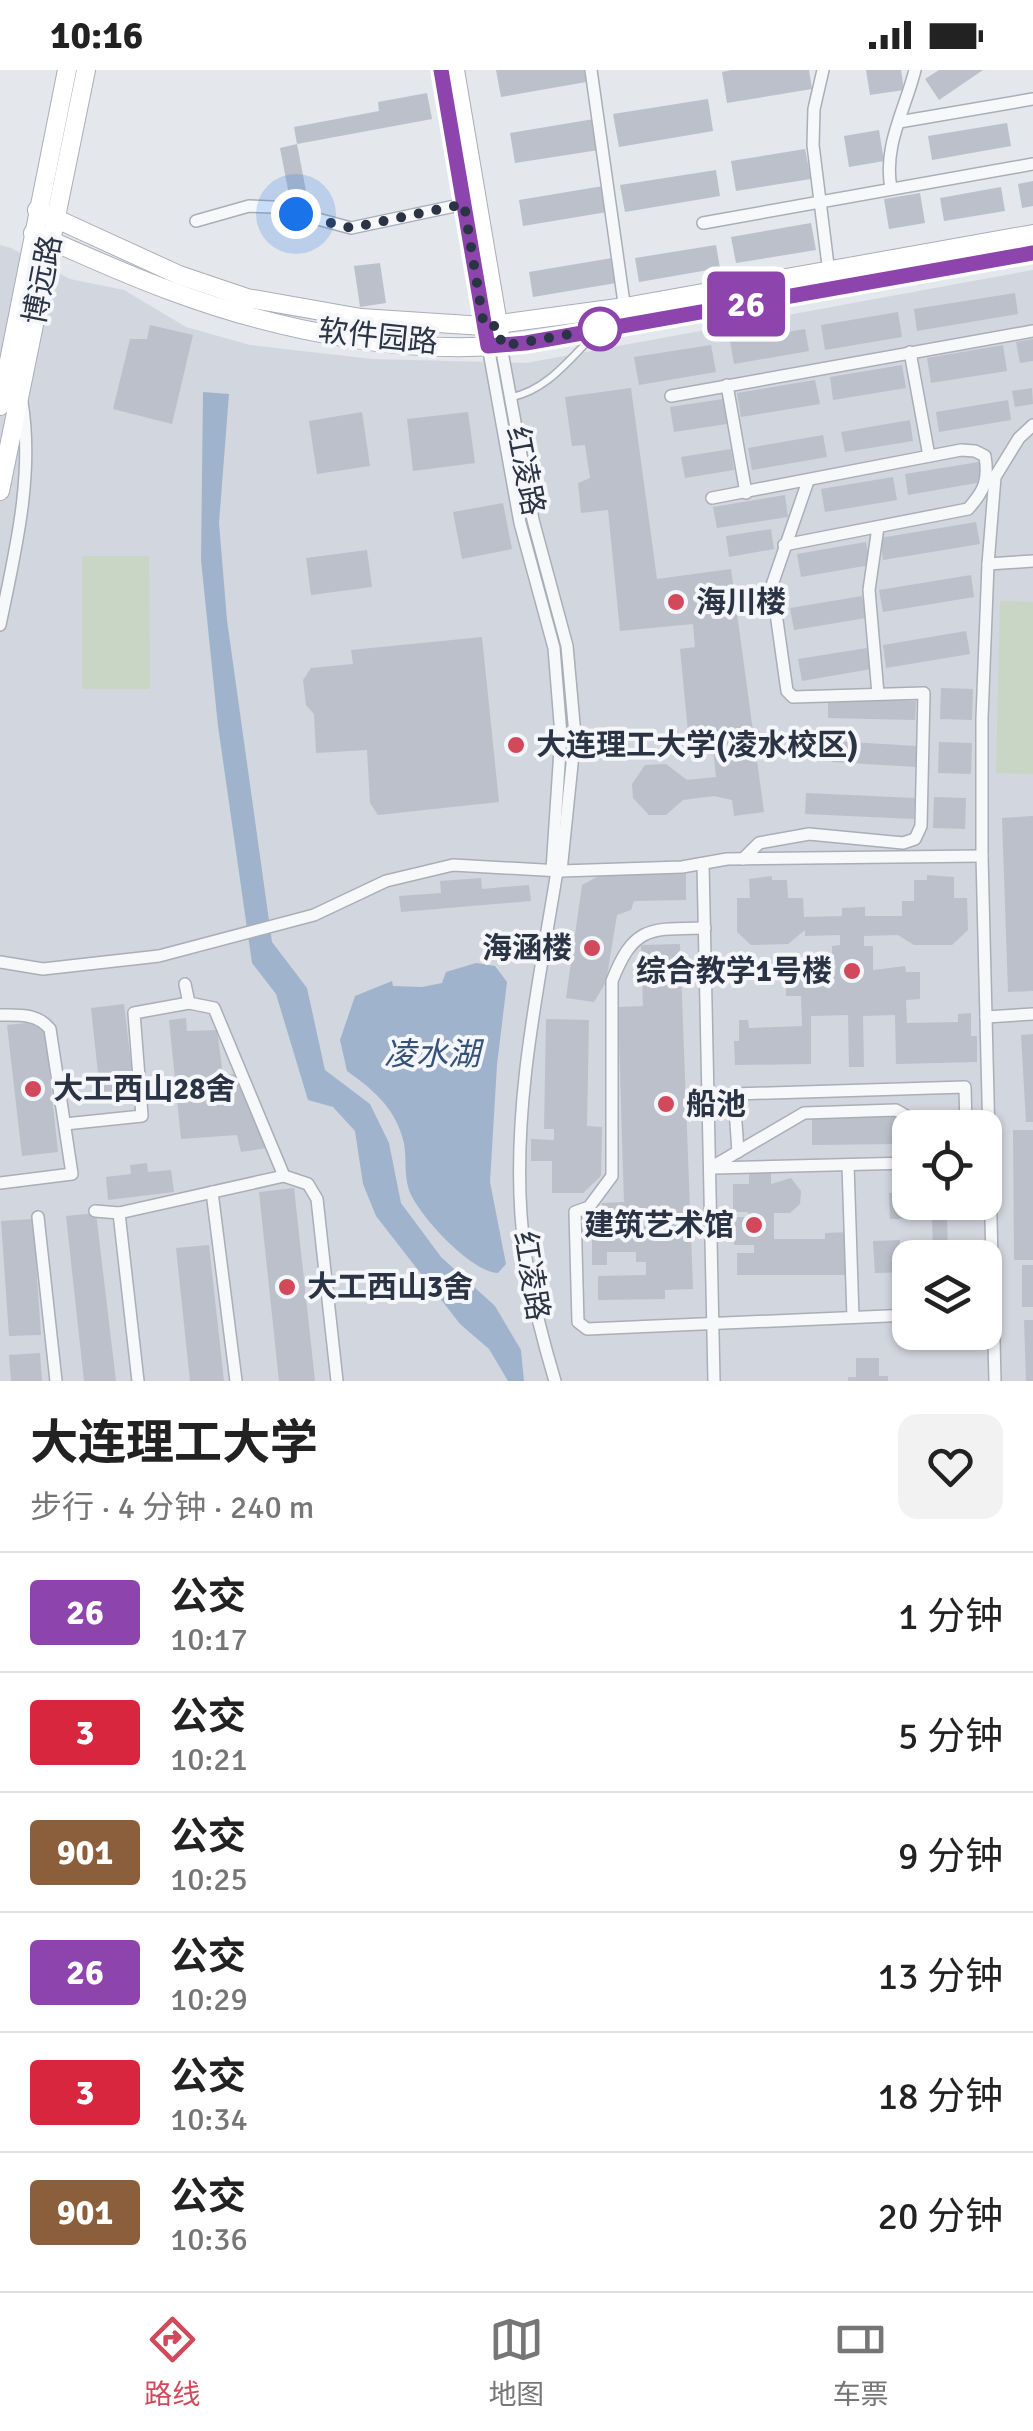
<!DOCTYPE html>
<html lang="zh">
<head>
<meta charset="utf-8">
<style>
  :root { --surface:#fff; --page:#f2f2f2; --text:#222; --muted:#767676; --line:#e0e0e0; --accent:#d1495b }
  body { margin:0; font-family:Signika,"Noto Sans SC",sans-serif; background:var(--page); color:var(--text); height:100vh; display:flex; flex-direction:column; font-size:38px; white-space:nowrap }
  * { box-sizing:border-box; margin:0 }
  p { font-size:32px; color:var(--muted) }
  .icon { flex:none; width:55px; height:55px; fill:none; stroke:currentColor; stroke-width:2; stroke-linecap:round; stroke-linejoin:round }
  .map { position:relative; height:1311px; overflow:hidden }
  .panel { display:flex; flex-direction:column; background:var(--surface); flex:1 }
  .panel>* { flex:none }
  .badge { padding:0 20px; border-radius:8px; font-size:35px; line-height:65px }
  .fabs { position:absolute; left:892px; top:1040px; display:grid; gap:20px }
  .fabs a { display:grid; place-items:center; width:110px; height:110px; border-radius:20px; background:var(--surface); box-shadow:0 2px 8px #0004; font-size:50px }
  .you { position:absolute; width:50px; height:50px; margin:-25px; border:8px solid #fff; border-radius:50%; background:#1a73e8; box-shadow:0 0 0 15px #1a73e833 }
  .map>.badge { position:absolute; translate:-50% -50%; box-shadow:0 0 0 5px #fff }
  .round { display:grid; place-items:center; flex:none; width:105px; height:105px; border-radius:20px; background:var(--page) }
  .summary { display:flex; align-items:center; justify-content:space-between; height:170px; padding:0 30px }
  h1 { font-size:48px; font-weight:700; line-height:75px }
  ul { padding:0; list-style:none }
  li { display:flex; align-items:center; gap:30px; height:120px; padding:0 30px; border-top:2px solid var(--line) }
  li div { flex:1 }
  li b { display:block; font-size:38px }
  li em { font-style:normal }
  li .badge { min-width:110px; font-weight:700; text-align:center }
  .status { display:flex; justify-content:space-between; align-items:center; height:70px; padding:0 50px; background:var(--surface); direction:ltr }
  .status svg { height:28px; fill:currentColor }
  .tabs { display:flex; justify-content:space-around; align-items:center; height:140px; border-top:2px solid var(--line); background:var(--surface); font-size:28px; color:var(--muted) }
  .tabs a { display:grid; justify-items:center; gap:5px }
  .tabs .active { color:var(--accent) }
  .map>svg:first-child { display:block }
  .built { fill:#d2d6de; fill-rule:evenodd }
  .green { fill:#c9d6c5 }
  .water { fill:#9fb4cc }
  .building { fill:#bbc0ca }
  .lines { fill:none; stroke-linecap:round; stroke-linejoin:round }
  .service-casing { stroke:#a9aeb7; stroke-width:9 }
  .minor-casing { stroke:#a9aeb7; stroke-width:14 }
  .secondary-casing { stroke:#a9aeb7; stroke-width:20 }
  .service { stroke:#f7f8fa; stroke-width:6 }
  .minor { stroke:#f7f8fa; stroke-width:11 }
  .secondary { stroke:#fff; stroke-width:18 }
  .line-casing { stroke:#fff; stroke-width:22 }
  .line { stroke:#8e44ad; stroke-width:15 }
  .walk { stroke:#2b3445; stroke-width:10; stroke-dasharray:0 18 }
  .stop-dot { fill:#fff; stroke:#8e44ad; stroke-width:5 }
  .poi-dot { fill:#d1495b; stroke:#f4f6f9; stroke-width:4 }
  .labels { text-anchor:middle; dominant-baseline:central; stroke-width:8; stroke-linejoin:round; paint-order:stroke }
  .street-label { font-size:30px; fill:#2b3445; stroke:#f4f6f9 }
  .poi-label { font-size:30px; font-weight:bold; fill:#2b3445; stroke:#f4f6f9; text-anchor:start }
  .water-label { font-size:32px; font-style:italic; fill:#34527a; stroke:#f4f6f9 }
</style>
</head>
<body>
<div class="status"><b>10:16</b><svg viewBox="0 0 49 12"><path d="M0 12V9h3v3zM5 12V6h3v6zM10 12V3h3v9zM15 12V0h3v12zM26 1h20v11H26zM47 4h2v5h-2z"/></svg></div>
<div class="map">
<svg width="1033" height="1311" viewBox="0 0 1033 1311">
  <rect width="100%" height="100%" fill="#e4e7ec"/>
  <path class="built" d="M0,175L11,178L70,209L124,220L186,257L250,275L372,289L526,293L1033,200V1311H0ZM910,1058H985V1132H910ZM910,1188H985V1262H910Z"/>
  <g class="green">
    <polygon points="82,486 149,486 150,619 82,619"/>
    <polygon points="1000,531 1033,532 1033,704 996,703"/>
  </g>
  <g class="water">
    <polygon points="203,322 229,324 219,453 227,550 272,872 307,918 325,1000 370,1034 389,1073 401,1133 441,1187 495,1236 521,1280 524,1311 508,1311 489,1279 460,1254 376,1146 363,1114 355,1061 333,1037 308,1030 276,924 252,893 218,656 201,490"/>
    <path d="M476,893L495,896L507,912L497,995L490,1112L506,1194L498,1203C471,1202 418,1145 409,1120C403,1102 408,1083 402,1066C393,1036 371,1018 347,1001L340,970L355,926L392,911L393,916L422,917L442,913L446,902Z"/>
  </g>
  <g class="building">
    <polygon points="496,0 584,0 586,12 501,27"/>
    <polygon points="731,0 809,0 812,19 727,33 722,2"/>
    <polygon points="866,0 901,0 904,20 870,25"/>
    <polygon points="939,0 983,0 939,30 925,9"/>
    <polygon points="427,23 432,49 297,74 294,57 379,41 378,32"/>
    <polygon points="708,29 713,61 619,77 613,44"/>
    <polygon points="594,49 599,80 515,93 510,63"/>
    <polygon points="1007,53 1011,76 932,90 928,66"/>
    <polygon points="879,60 884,91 849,97 844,66"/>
    <polygon points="297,74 307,126 290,130 280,78"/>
    <polygon points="805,79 811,109 736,121 731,91"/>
    <polygon points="716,100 720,126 625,142 620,115"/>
    <polygon points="1033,111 1033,136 1022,138 1018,114"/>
    <polygon points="603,116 607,142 523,156 519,130"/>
    <polygon points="1001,117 1005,141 944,151 940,128"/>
    <polygon points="920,123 925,153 889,159 884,129"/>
    <polygon points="811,153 816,180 736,193 731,167"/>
    <polygon points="716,175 720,198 639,212 635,188"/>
    <polygon points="612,188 616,213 533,227 529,202"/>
    <polygon points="380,193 386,233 360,237 354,196"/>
    <polygon points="1015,223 1018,244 917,261 914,239"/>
    <polygon points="898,242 902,267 825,280 821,255"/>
    <polygon points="150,255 193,265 172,354 113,339 130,269 147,269"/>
    <polygon points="805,259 809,281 734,294 730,271"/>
    <polygon points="1033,269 1033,291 1020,293 1016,272"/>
    <polygon points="711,275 716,302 639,315 634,287"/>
    <polygon points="1003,275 1007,301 931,313 927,288"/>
    <polygon points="902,295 906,318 833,330 830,307"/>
    <polygon points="815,310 820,334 741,347 737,323"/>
    <polygon points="631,318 657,509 731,499 764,742 734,746 732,730 714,726 683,730 666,745 649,745 633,728 632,714 645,695 666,694 687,710 716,707 711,660 688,662 680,579 695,577 693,554 620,561 608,440 581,443 578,413 590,408 585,375 572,376 565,327"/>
    <polygon points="1032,318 1033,334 1015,337 1012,321"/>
    <polygon points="723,329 727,354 674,362 670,337"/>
    <polygon points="1008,330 1011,350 939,362 936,342"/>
    <polygon points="362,342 370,396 317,404 309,351"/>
    <polygon points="468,342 475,393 413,401 407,349"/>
    <polygon points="910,350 913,371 845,382 841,362"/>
    <polygon points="823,365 827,387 752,400 748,378"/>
    <polygon points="731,379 734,400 685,408 681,387"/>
    <polygon points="979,392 982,412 908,425 905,404"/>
    <polygon points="893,407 897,430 825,442 821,419"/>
    <polygon points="785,425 788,447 717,458 713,437"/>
    <polygon points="503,433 512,479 462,489 453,442"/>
    <polygon points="976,452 980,474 883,490 880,468"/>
    <polygon points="771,459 774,479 729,487 726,466"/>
    <polygon points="866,472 870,495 801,507 797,484"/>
    <polygon points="367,480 372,517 311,525 306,488"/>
    <polygon points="971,505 974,527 883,542 879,520"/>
    <polygon points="862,526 866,548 794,560 790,538"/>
    <polygon points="966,561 970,584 886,598 883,575"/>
    <polygon points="482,567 499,732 378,745 370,733 367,680 316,683 314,644 306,635 303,610 311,598 353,594 351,580"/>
    <polygon points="867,578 871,599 802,611 798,589"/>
    <polygon points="941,618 973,619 972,650 940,649"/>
    <polygon points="828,629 916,631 915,650 828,648"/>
    <polygon points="833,671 917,676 916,697 832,692"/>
    <polygon points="939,672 972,673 971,704 938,703"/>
    <polygon points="806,723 915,728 914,749 805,744"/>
    <polygon points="934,727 966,728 965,759 933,758"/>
    <polygon points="1033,746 1033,921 1008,922 1002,748"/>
    <polygon points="686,804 686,830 634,831 631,840 617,845 606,912 594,932 566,928 582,815 600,805"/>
    <polygon points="927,805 954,807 954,828 967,828 968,860 952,875 914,875 898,865 864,866 864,876 873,876 873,900 905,896 906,902 920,902 920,929 906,930 907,953 958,952 958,944 971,943 971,966 977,966 977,992 896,994 895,945 863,946 864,997 849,997 848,945 811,946 811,994 735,995 734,971 739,971 739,950 748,950 749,958 802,956 801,926 786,926 786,902 799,902 799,895 811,895 811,899 832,898 832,876 840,875 840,865 805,866 805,860 788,874 751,875 737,862 737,828 750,828 749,809 772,806 772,810 787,810 788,828 803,828 804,847 842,846 842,838 865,837 865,846 902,846 902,831 914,831 914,810 927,810"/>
    <polygon points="481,808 482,819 529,815 531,831 401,842 399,826 441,823 440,811"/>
    <polygon points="680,874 693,1219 665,1220 665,1229 598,1230 598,1206 646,1205 646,1192 636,1192 636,1182 607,1182 607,1195 592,1195 592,1156 625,1156 625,1144 602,1144 602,1133 624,1132 618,937 643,936 641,875"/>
    <polygon points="124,934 134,1019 100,1022 91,938"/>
    <polygon points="186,948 187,961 217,960 223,1005 234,1004 267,1078 241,1082 237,1065 181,1069 169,950"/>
    <polygon points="546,949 589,950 587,1056 602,1057 601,1106 583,1123 552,1123 552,1091 531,1091 531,1069 554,1070 554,1059 544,1059"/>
    <polygon points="44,951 58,1082 22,1086 7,955"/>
    <polygon points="1033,964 1033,1052 1026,1052 1021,965"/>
    <polygon points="812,1046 899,1046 899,1074 812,1075"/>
    <polygon points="1013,1060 1033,1060 1033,1190 1014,1190"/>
    <polygon points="147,1093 148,1102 171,1100 174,1122 108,1130 106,1107 131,1104 130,1095"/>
    <polygon points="771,1101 771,1114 791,1108 801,1121 800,1134 790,1143 774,1143 774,1169 825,1169 825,1163 850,1162 850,1205 737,1205 737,1183 754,1183 754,1175 734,1175 734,1147 748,1147 748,1142 733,1142 733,1114 749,1114 749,1102"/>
    <polygon points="294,1118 315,1311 279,1311 259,1122"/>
    <polygon points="910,1122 910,1132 969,1132 969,1148 947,1149 948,1180 957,1179 958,1188 910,1188 910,1202 875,1203 873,1171 900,1170 900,1183 933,1182 932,1148 890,1149 889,1123"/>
    <polygon points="96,1143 116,1311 84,1311 66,1146"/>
    <polygon points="33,1149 41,1265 9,1266 1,1151"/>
    <polygon points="209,1175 224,1311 190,1311 176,1178"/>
    <rect x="1022" y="1195" width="11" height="42"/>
    <polygon points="1024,1250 1033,1250 1033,1311 1026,1311"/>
    <polygon points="40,1283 42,1311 11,1311 9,1285"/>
    <polygon points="856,1288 879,1288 879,1306 888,1306 888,1311 848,1311 848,1307 856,1307"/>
  </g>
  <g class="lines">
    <g class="service-casing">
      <path id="service" d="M512,327C546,320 568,291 592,267"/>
    </g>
    <g class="minor-casing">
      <g id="minor">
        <polyline points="591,0 625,240"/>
        <polyline points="823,0 814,39 813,75 829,203"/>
        <polyline points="899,52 1033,29"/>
        <path d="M891,118C883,76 905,40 915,0"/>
        <polyline points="196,151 249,136 273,137 351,158 469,133"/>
        <polyline points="703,153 1033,94"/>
        <polyline points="488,276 520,453 554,578 561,665 552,800"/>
        <polyline points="501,276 533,450 567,576 575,665 561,801"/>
        <polyline points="910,282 929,386"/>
        <polyline points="727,315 746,423"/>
        <polyline points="671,326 1033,261"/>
        <path d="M712,428L961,380L975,381L985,386C989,411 984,421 968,439L784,475"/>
        <polyline points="878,457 869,520 878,624"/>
        <polyline points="988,494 1033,491"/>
        <path d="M0,555C15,482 34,406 22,332"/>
        <polyline points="743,789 759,773 809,764 903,773 915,769 921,756 924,623 793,627 787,621 772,515 808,411"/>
        <polyline points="703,794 714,1311"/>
        <path d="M705,858C650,859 634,855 612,911V1106L589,1137L575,1142L578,1252L587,1259L910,1245"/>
        <polyline points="0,892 43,899 159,886 314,845 386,811 453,795 561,801 682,797 727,789 982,786"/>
        <polyline points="185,914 189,933 214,938 284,1106 308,1114 317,1129 337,1311"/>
        <path d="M0,945C19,945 37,943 50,959L72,1104L0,1113"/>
        <polyline points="986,947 1033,944"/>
        <polyline points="65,1054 142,1046 134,943 189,933"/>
        <polyline points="738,1082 734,1024 965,1017 966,1058"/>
        <polyline points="848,1095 853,1247"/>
        <polyline points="710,1098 804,1043 896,1040 927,1058"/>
        <polyline points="714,1098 910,1093"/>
        <polyline points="212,1122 236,1311"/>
        <polyline points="95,1141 119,1143"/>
        <polyline points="38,1147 56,1311"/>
        <polyline points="138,1311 119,1143 284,1106"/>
        <path d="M555,1311C539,1258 525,1201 521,1145C513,1030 539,914 557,801"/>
        <polyline points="995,1311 982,786 982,648 988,494 995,407 1019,368 1033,355"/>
      </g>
    </g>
    <g class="secondary-casing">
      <g id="secondary">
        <polyline points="442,0 486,266"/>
        <polyline points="455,0 500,266"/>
        <polyline points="37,140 179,205 247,228 361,248 484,256 625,237 1033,164"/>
        <path d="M33,163C80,183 126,205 174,222C279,261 413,288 525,273L1033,183"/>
        <polyline points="0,336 67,0"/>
        <polyline points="0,421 86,0"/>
      </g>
    </g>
    <use href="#service" class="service"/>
    <use href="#minor" class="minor"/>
    <use href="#secondary" class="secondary"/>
  </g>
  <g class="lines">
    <g class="line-casing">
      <polyline id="line" points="441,0 488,276 526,273 1033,183"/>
    </g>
    <use href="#line" class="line"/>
    <polyline class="walk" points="296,144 351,158 464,134 484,256 498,256 502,276 606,258 600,259"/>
  </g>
  <circle class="stop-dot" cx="600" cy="259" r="20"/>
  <g class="poi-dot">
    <circle cx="676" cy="532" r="10"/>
    <circle cx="516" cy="675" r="10"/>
    <circle cx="592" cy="878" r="10"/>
    <circle cx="852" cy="901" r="10"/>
    <circle cx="33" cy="1019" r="10"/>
    <circle cx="666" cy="1034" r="10"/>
    <circle cx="754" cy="1155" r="10"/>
    <circle cx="287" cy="1217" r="10"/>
  </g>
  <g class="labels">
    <g class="street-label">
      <text transform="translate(43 210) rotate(-79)">博远路</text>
      <text transform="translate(378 267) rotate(6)">软件园路</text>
      <text transform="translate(525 401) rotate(79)">红凌路</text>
      <text transform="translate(531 1206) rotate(81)">红凌路</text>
    </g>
    <g class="poi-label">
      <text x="696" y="532">海川楼</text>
      <text x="536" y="675">大连理工大学(凌水校区)</text>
      <text x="572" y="878" text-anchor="end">海涵楼</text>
      <text x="832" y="901" text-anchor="end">综合教学1号楼</text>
      <text x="53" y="1019">大工西山28舍</text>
      <text x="686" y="1034">船池</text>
      <text x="734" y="1155" text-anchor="end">建筑艺术馆</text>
      <text x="307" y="1217">大工西山3舍</text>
    </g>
    <g class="water-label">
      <text x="432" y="984">凌水湖</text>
    </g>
  </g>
</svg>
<div class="fabs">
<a><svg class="icon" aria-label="locate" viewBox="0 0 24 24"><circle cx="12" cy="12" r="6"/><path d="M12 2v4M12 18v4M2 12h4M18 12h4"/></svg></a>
<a><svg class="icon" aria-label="layers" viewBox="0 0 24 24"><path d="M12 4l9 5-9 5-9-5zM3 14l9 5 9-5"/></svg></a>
</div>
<div class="you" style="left:296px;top:144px"></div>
<b class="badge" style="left:746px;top:234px;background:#8e44ad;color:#fff">26</b>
</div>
<section class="panel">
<div class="summary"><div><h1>大连理工大学</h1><p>步行 · 4 分钟 · 240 m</p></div><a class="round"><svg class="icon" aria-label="heart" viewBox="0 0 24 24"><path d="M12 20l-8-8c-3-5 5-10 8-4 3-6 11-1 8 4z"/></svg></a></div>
<ul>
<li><span class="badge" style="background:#8e44ad;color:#fff">26</span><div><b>公交</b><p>10:17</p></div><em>1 分钟</em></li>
<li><span class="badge" style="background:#d7263d;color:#fff">3</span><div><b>公交</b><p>10:21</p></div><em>5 分钟</em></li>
<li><span class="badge" style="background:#8b5e3c;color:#fff">901</span><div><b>公交</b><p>10:25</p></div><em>9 分钟</em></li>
<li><span class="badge" style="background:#8e44ad;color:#fff">26</span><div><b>公交</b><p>10:29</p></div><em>13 分钟</em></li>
<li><span class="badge" style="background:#d7263d;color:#fff">3</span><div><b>公交</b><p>10:34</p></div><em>18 分钟</em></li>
<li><span class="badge" style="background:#8b5e3c;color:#fff">901</span><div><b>公交</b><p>10:36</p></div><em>20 分钟</em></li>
</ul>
</section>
<nav class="tabs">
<a class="active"><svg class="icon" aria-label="directions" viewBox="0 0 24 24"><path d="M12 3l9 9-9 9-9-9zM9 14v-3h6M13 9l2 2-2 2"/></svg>路线</a>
<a><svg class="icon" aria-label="map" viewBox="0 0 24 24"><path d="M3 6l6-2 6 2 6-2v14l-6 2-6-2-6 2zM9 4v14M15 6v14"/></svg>地图</a>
<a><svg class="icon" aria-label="tickets" viewBox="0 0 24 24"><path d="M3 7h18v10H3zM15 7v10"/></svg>车票</a>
</nav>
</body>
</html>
